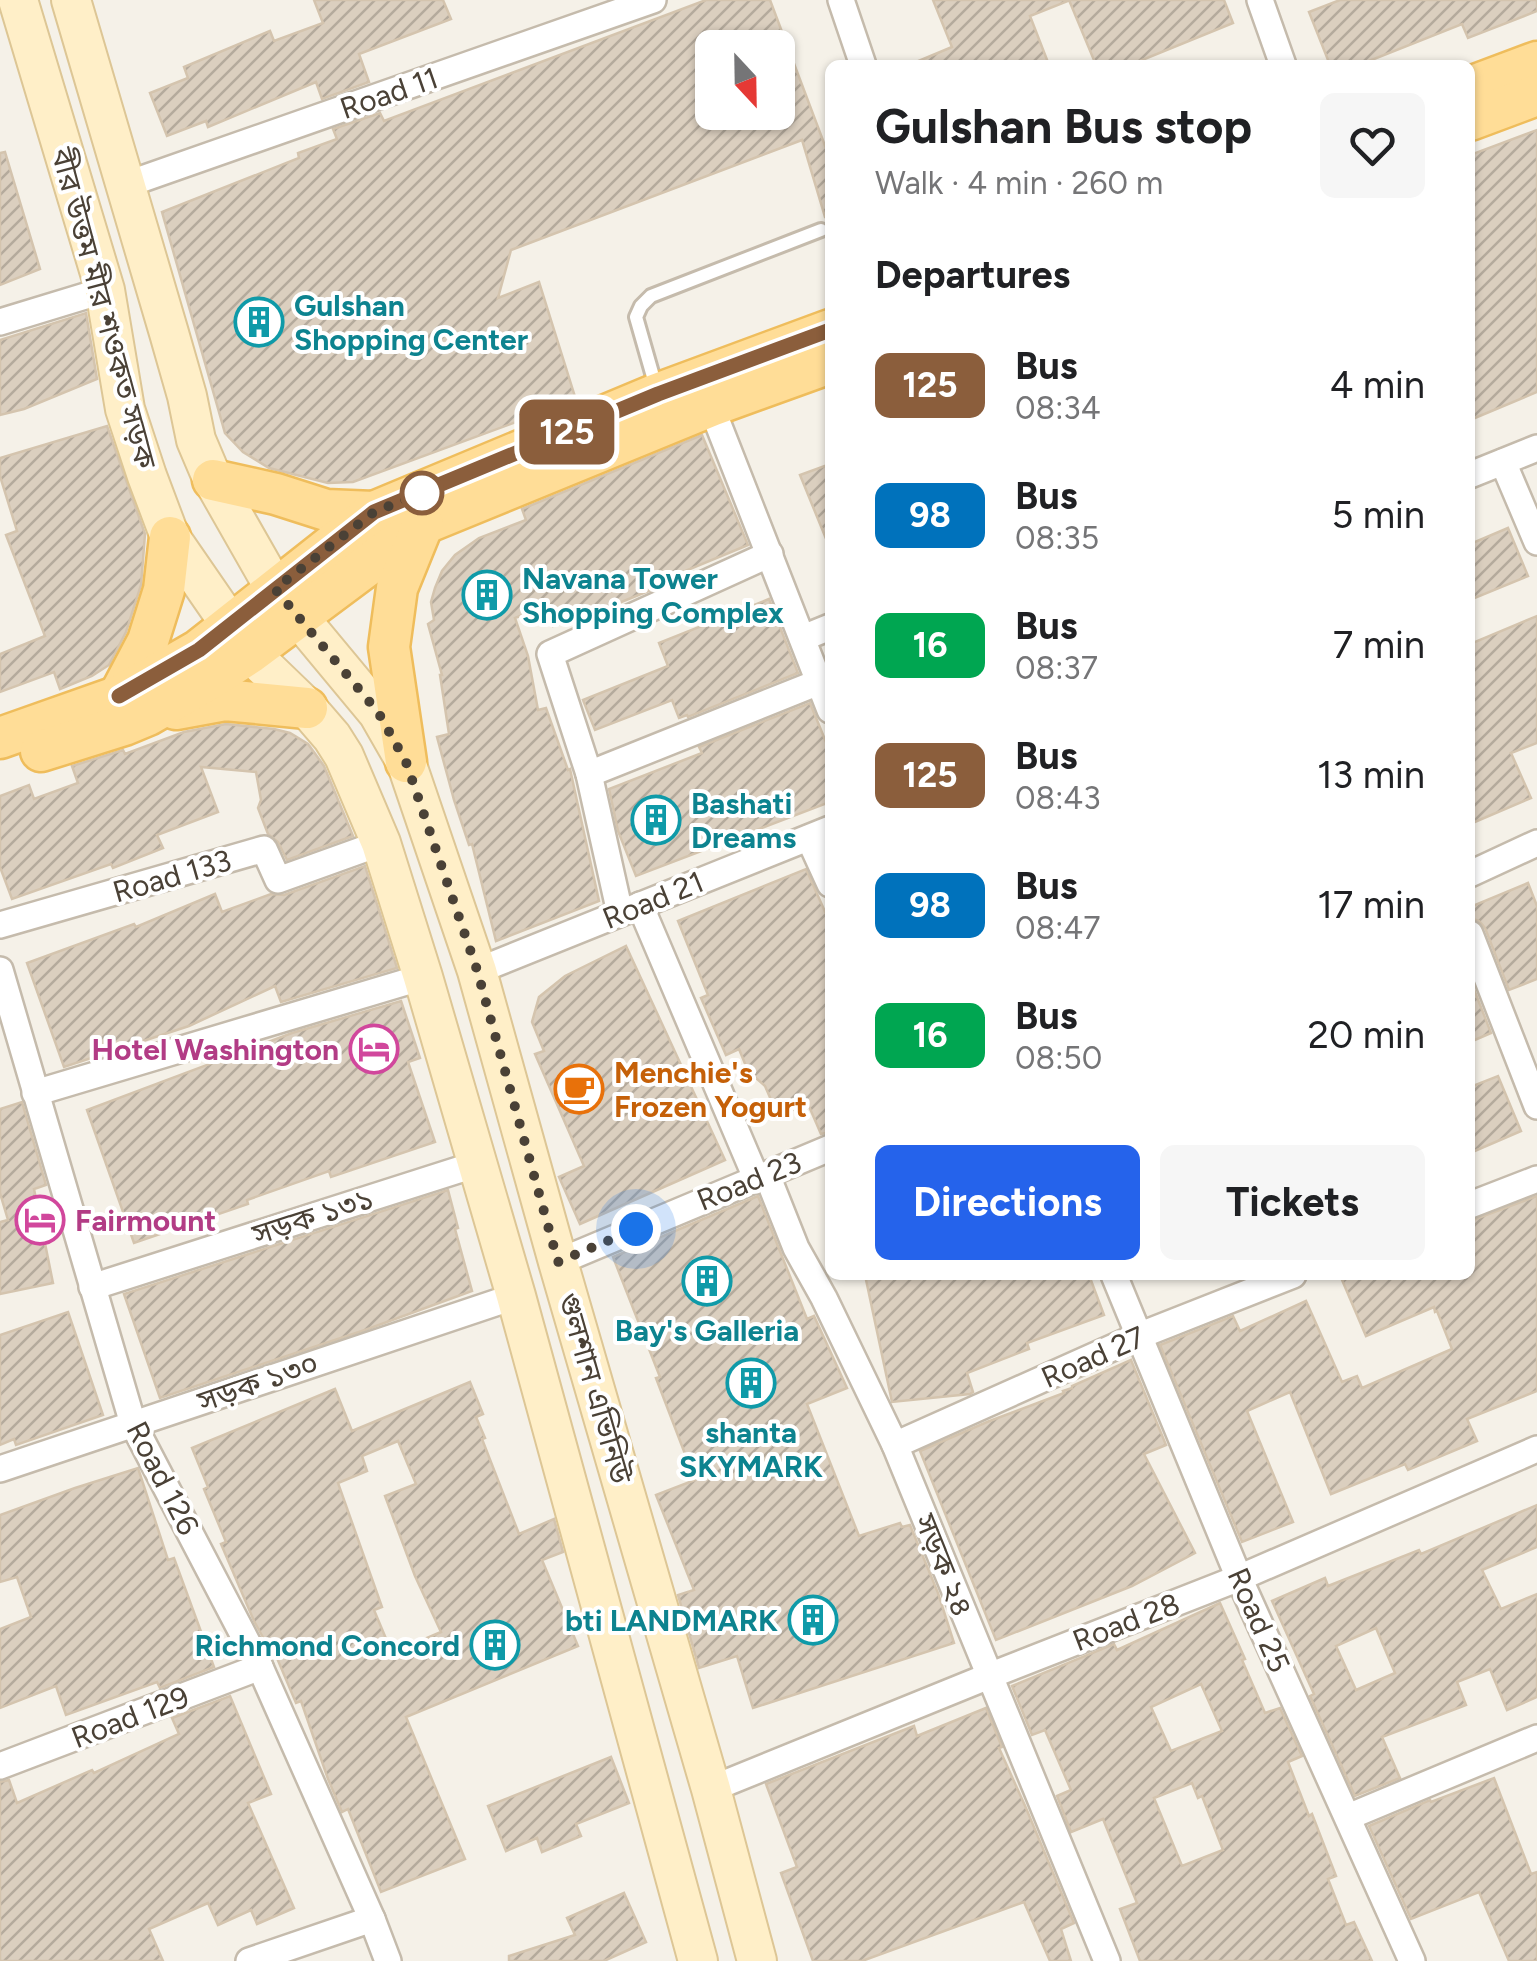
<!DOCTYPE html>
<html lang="en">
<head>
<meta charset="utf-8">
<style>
  :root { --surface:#fff; --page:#f6f6f6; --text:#202124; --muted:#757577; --accent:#2563eb }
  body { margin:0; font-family:Figtree,"Noto Sans Bengali",sans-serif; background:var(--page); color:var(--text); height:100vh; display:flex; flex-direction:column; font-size:38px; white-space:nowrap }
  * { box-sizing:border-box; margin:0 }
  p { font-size:32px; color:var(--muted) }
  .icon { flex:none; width:55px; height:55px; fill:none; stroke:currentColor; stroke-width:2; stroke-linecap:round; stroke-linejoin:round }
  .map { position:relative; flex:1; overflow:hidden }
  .panel { position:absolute; left:825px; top:60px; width:650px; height:1220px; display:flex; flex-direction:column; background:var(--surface); border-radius:15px; box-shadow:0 2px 8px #0004 }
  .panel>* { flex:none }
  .badge { padding:0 20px; border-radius:15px; font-size:35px; line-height:65px }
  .needle { width:65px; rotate:158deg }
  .controls { position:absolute; left:695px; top:30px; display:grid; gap:20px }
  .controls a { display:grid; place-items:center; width:100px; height:100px; border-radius:15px; background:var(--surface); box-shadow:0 2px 8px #0004; font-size:50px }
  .you { position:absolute; width:50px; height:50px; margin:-25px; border:8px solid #fff; border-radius:50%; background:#1a73e8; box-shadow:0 0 0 15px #1a73e833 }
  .map>.badge { position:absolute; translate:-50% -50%; box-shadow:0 0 0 5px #fff }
  h2 { padding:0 50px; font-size:38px; line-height:90px }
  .round { display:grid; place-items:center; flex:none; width:105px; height:105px; border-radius:15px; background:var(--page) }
  .overview { display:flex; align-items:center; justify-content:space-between; height:170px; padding:0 50px }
  h1 { font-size:48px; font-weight:700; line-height:75px }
  .cta { display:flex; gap:20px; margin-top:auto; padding:20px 50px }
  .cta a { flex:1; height:115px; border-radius:15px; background:var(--accent); color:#fff; font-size:40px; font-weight:700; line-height:115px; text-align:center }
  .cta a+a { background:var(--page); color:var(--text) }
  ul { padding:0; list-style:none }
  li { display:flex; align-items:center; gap:30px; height:130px; padding:0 50px }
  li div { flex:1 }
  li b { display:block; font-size:38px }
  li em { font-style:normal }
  li .badge { min-width:110px; font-weight:700; text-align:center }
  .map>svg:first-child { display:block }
  .building { fill:url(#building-hatch); stroke:#d4c4ae; stroke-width:2.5; fill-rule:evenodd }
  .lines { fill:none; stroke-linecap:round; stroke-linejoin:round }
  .service-casing { stroke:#c5bbac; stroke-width:18 }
  .minor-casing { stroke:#c5bbac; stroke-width:30 }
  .secondary-casing { stroke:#ddc695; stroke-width:42 }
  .primary-casing { stroke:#efbd5c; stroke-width:45 }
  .service { stroke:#fff; stroke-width:12 }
  .minor { stroke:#fff; stroke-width:25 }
  .secondary { stroke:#ffefc8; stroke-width:38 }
  .primary { stroke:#ffdd97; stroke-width:40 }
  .line-casing { stroke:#fff; stroke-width:22 }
  .line { stroke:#8b5e3c; stroke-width:15 }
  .walk { stroke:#4a4136; stroke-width:10; stroke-dasharray:0 18 }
  .stop-dot { fill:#fff; stroke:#8b5e3c; stroke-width:5 }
  .labels { text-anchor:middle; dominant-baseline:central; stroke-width:8; stroke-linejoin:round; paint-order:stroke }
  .street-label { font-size:30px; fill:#4a4136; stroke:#fff }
  .culture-label { font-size:30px; font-weight:bold; fill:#0d838f; stroke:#fff; text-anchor:start }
  .hotel-label { font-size:30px; font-weight:bold; fill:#b23c85; stroke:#fff; text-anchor:end }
  .food-label { font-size:30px; font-weight:bold; fill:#c56008; stroke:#fff; text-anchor:start }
</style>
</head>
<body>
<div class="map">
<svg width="1537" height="1961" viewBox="0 0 1537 1961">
  <defs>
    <pattern id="building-hatch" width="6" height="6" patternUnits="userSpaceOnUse" patternTransform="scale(2.5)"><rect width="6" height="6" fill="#dbcfbf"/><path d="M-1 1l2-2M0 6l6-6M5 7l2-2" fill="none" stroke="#b4aa9c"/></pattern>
  </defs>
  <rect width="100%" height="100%" fill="#f5f1e8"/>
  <g class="building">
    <polygon points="314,0 443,0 451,19 359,54 369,82 322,99 316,82 208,127 206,121 167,136 150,93 188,78 184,67 270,31 274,41 323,23"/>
    <path d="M706,0H770L830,159V217H825L802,140L511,250L498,298L539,282L576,400L353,482L328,483L269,468L243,452L225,433L162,212L299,158L298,153L337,139L333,129L380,113L384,121ZM712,48H778V112H712Z"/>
    <polygon points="933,0 1068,0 1068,1 1030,16 1049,65 909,65 952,47"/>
    <polygon points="1069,0 1224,0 1233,23 1130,65 1096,65"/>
    <polygon points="1340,0 1537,0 1537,11 1468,38 1462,24 1359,65 1330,65 1309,12"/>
    <polygon points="1537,130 1537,392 1470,420 1470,155"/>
    <polygon points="5,152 40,269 0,285 0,153"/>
    <polygon points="86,313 97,379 24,409 0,415 0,340"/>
    <polygon points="107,426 145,534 141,585 126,632 109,665 92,676 60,689 54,672 0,692 0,654 45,636 6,535 17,531 0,476 0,458"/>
    <polygon points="702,435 748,545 685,571 687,574 651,590 567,624 566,622 553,626 545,606 515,618 528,656 538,710 546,708 568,770 570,769 599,901 496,941 472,844 469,845 454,800 437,737 449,734 440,675 442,675 428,624 434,620 431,602 435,588 442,571 455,555 479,538 526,520 522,509"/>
    <polygon points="830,464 830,546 829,546 800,475"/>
    <polygon points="1508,528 1528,576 1470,600 1470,544"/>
    <polygon points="769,599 798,673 688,717 687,715 679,718 672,700 595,730 583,700 668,666 659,643"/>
    <polygon points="1537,616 1537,743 1511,753 1531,798 1470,824 1470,644"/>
    <polygon points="810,703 830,752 830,802 636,876 618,831 609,789 702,753 699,747"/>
    <polygon points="226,724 274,729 290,733 308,744 324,766 353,836 287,860 278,842 268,834 258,808 261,800 256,772 201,767 218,812 157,835 163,848 113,868 111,864 12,899 0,867 0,796 29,785 34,799 78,783 72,766 123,750 125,754 184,732"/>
    <polygon points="365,866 397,968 281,1002 275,986 189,1026 64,1067 27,963 134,924 136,927 215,894 222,912 271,894 284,895"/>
    <polygon points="806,869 830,923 830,1132 821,1134 808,1104 778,1116 765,1086 748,1071 739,1049 726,1055 701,998 708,995 678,921"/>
    <polygon points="1528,883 1537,906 1537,979 1509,990 1485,928 1479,921 1470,918 1470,907"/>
    <polygon points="626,946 725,1160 580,1224 559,1177 584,1166 535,1054 544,1051 532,1022 539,997 565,976"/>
    <polygon points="1470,979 1491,1033 1470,1042"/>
    <polygon points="401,1001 420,1058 408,1062 435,1142 331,1177 329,1171 247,1200 248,1204 134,1243 87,1110 292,1033"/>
    <polygon points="1498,1076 1521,1131 1470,1153 1470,1087"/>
    <polygon points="22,1102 46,1185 34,1189 53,1283 0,1294 0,1222 8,1220 0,1193 0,1109"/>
    <polygon points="448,1190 458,1228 455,1229 472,1291 365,1330 160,1398 124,1294"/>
    <polygon points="758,1196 807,1319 814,1316 847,1388 807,1404 859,1536 900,1523 902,1527 910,1525 938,1593 954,1643 753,1708 737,1656 699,1668 678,1595 694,1590 656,1495 695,1480 656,1378 660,1377 613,1257"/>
    <polygon points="1537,1196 1537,1391 1467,1419 1477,1441 1408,1470 1405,1464 1331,1494 1290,1392 1247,1411 1293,1522 1242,1542 1160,1345 1233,1316 1240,1331 1306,1301 1342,1382 1357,1376 1362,1388 1452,1349 1437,1311 1435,1312 1434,1307 1366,1336 1342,1280 1353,1275 1470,1275 1470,1221"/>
    <polygon points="865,1275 1089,1275 1104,1315 1027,1343 1029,1349 967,1373 973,1392 970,1394 892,1402"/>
    <polygon points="68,1312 103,1415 16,1445 14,1439 0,1445 0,1335"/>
    <polygon points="1131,1360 1166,1445 1144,1454 1195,1553 1132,1586 996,1640 920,1451 987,1422 1064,1393 1063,1391 1072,1388 1072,1386"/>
    <path d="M470,1382L483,1414L476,1417L485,1438L482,1439L519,1534L554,1519L563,1552L542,1560L578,1646L406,1717L465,1859L381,1892L348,1809L342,1812L328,1779L301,1701L296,1703L274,1651L271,1652L254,1621L221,1544L226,1542L204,1489L208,1487L192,1448L335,1389L352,1431ZM398,1441L416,1484L385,1496L415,1576L441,1632L392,1653L374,1610L382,1607L338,1483L367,1471L362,1456Z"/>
    <polygon points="138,1468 168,1560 174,1558 214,1667 160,1688 157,1682 66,1715 56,1686 0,1708 0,1629 31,1617 17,1577 0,1582 0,1515 75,1488"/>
    <path d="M1537,1505V1547L1482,1570L1501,1609L1537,1594V1697L1507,1710L1490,1669L1457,1682L1466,1705L1382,1737L1400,1778L1355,1796L1310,1696L1314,1694L1272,1601L1325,1578L1328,1586L1419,1550L1421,1554ZM1376,1628L1395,1673L1356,1690L1336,1646Z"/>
    <path d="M1220,1603L1245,1659L1242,1660L1265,1713L1280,1708L1302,1756L1288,1762L1309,1816L1312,1814L1336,1876L1328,1879L1346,1925L1354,1922L1372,1961H1140L1120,1909L1137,1903L1103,1819L1071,1832L1057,1796L1071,1790L1045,1730L1032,1735L1012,1686L1114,1644L1117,1650ZM1201,1684L1222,1731L1171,1751L1151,1707ZM1192,1783L1198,1798L1202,1796L1223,1850L1182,1866L1154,1798Z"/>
    <polygon points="230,1696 271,1794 248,1803 294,1908 257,1924 251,1910 218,1925 208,1903 149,1929 163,1961 0,1961 0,1782 9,1780 17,1803 92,1770 94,1773 179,1734 172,1718"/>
    <polygon points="986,1708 1002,1747 999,1748 1026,1808 1074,1923 1061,1929 1071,1961 1050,1961 1024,1902 862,1961 813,1961 781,1873 797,1867 766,1784 914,1726 917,1736"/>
    <polygon points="611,1757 629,1803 576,1824 581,1836 542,1852 537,1838 506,1851 488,1806"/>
    <polygon points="1494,1778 1531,1874 1537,1872 1537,1961 1509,1961 1479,1892 1411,1919 1369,1826 1430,1800 1431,1802"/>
    <polygon points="624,1893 646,1942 604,1961 509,1961 509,1956 575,1935 567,1918"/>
  </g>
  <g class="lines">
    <g class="service-casing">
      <polyline id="service" points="656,387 636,317 641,306 651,296 821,230"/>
    </g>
    <g class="minor-casing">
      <g id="minor">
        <polyline points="841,0 863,65"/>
        <polyline points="1260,0 1283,65"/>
        <polyline points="125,185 653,0"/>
        <polyline points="0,322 105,290"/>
        <polyline points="711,406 830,710"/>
        <polyline points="1503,462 1537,542"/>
        <polyline points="1470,475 1537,448"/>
        <polyline points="803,638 830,627"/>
        <polyline points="589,774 819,682"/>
        <polyline points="809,838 830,884"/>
        <polyline points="1470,874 1537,843"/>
        <polyline points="640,905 757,1180"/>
        <polyline points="620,913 589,774 550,654 770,554"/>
        <polyline points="0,925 264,849 278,880 381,843"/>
        <polyline points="1470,934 1537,1106"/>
        <polyline points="0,970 133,1424 260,1667 372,1919 388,1961"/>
        <polyline points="477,971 830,829"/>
        <polyline points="35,1093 423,977"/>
        <polyline points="767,1175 796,1248 824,1298 895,1445 1107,1961"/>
        <polyline points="1470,1205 1537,1179"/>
        <polyline points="558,1262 830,1148"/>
        <polyline points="1114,1275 1239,1578 1412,1961"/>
        <polyline points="92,1287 477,1164"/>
        <polyline points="895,1445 1141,1335 1293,1275"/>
        <polyline points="0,1469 516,1296"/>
        <polyline points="0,1766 260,1667"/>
        <polyline points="711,1789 989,1676 1239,1578 1537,1449"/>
        <polyline points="1348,1817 1537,1738"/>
        <polyline points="249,1961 372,1919"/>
      </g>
    </g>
    <g class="secondary-casing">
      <g id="secondary">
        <polyline points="18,0 105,290 125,409 147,476 170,537 250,653 307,708 332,737 344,756 381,843 423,977 516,1296 698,1961"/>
        <polyline points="71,0 169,333 187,396 196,440 213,480 275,589 378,713 406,762 477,971 558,1262 711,1789 757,1961"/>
      </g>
    </g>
    <g class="primary-casing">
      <g id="primary">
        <polyline points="1470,87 1537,62"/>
        <polyline points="1470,120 1537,95"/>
        <polyline points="213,480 276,494 326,510 374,512"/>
        <polyline points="119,696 148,641 164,590 170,537"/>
        <polyline points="176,709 225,700 307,708"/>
        <polyline points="0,738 119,696 199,650 374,512 657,394 830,330"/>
        <polyline points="41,751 124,725 148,715 210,679 250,653 423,524 711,406 830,363"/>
        <polyline points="406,762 389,647 397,588 423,524"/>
      </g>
    </g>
    <use href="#service" class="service"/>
    <use href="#minor" class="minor"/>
    <use href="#secondary" class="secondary"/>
    <use href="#primary" class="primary"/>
  </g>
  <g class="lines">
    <g class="line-casing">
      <polyline id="line" points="119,696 199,650 374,512 658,394 830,330"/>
    </g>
    <use href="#line" class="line"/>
    <polyline class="walk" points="422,493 374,512 275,589 378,712 406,762 477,970 558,1262 636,1229"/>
  </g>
  <defs>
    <g id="building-ring" transform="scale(2.5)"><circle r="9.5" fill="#fff" stroke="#0f9aa8" stroke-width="1.5"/><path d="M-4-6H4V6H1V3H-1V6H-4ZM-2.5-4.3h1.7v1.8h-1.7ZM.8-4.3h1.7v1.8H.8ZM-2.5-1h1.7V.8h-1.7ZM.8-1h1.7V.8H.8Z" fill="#0f9aa8"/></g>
    <g id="hotel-ring" transform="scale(2.5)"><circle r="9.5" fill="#fff" stroke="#d1479c" stroke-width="1.5"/><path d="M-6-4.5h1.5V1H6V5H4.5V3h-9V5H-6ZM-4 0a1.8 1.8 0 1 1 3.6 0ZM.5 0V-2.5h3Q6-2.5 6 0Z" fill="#d1479c"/></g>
    <g id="cafe-ring" transform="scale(2.5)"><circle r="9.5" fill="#fff" stroke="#e8710a" stroke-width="1.5"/><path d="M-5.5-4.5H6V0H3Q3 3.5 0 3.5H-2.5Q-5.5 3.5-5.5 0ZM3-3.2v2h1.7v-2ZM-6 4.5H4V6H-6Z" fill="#e8710a"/></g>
  </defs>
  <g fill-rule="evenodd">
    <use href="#building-ring" x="259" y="322"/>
    <use href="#building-ring" x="487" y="595"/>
    <use href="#building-ring" x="656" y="820"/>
    <use href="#hotel-ring" x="374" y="1049"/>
    <use href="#cafe-ring" x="579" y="1089"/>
    <use href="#hotel-ring" x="40" y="1220"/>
    <use href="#building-ring" x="707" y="1281"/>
    <use href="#building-ring" x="751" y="1383"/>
    <use href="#building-ring" x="813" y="1620"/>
    <use href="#building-ring" x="495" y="1645"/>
  </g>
  <circle class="stop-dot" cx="422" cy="493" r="20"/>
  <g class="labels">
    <g class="street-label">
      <text transform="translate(389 93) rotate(-19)">Road 11</text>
      <text transform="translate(104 308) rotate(75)">বীর উত্তম মীর শওকত সড়ক</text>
      <text transform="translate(172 876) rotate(-16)">Road 133</text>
      <text transform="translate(653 900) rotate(-22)">Road 21</text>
      <text transform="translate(749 1181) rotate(-22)">Road 23</text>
      <text transform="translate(313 1216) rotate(-18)">সড়ক ১৩১</text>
      <text transform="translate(1093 1357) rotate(-24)">Road 27</text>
      <text transform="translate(258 1382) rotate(-19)">সড়ক ১৩০</text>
      <text transform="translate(595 1388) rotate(74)">গুলশান এভিনিউ</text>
      <text transform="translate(163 1478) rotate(63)">Road 126</text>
      <text transform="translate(944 1565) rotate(68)">সড়ক ২৪</text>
      <text transform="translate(1259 1620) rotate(66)">Road 25</text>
      <text transform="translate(1126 1622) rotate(-21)">Road 28</text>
      <text transform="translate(130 1717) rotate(-21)">Road 129</text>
    </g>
    <g class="culture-label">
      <text x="294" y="305">Gulshan<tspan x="294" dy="34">Shopping Center</tspan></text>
      <text x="522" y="578">Navana Tower<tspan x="522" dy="34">Shopping Complex</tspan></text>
      <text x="691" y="803">Bashati<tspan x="691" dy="34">Dreams</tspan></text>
      <text x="707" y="1330" text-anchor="middle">Bay's Galleria</text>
      <text x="751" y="1432" text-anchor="middle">shanta<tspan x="751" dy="34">SKYMARK</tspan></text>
      <text x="778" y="1620" text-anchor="end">bti LANDMARK</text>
      <text x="460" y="1645" text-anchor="end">Richmond Concord</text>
    </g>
    <g class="hotel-label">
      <text x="339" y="1049">Hotel Washington</text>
      <text x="75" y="1220" text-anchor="start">Fairmount</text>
    </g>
    <g class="food-label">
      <text x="614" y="1072">Menchie's<tspan x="614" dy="34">Frozen Yogurt</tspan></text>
    </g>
  </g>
</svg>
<div class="controls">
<a><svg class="needle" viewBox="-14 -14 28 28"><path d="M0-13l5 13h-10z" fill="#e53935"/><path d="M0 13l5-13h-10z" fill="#757577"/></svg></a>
</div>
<div class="you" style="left:636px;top:1229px"></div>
<b class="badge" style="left:567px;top:432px;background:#8b5e3c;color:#fff">125</b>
<section class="panel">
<div class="overview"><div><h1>Gulshan Bus stop</h1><p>Walk · 4 min · 260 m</p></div><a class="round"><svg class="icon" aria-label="heart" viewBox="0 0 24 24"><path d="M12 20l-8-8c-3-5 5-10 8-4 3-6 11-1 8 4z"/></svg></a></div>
<h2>Departures</h2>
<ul>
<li><span class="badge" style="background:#8b5e3c;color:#fff">125</span><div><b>Bus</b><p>08:34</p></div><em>4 min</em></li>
<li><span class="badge" style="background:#0072bc;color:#fff">98</span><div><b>Bus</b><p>08:35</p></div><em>5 min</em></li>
<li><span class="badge" style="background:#00a651;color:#fff">16</span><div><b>Bus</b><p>08:37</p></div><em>7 min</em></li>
<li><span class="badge" style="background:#8b5e3c;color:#fff">125</span><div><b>Bus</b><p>08:43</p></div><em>13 min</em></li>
<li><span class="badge" style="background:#0072bc;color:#fff">98</span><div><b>Bus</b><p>08:47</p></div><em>17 min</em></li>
<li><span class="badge" style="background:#00a651;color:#fff">16</span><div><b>Bus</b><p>08:50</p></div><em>20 min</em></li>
</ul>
<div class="cta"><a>Directions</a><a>Tickets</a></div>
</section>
</div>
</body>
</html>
